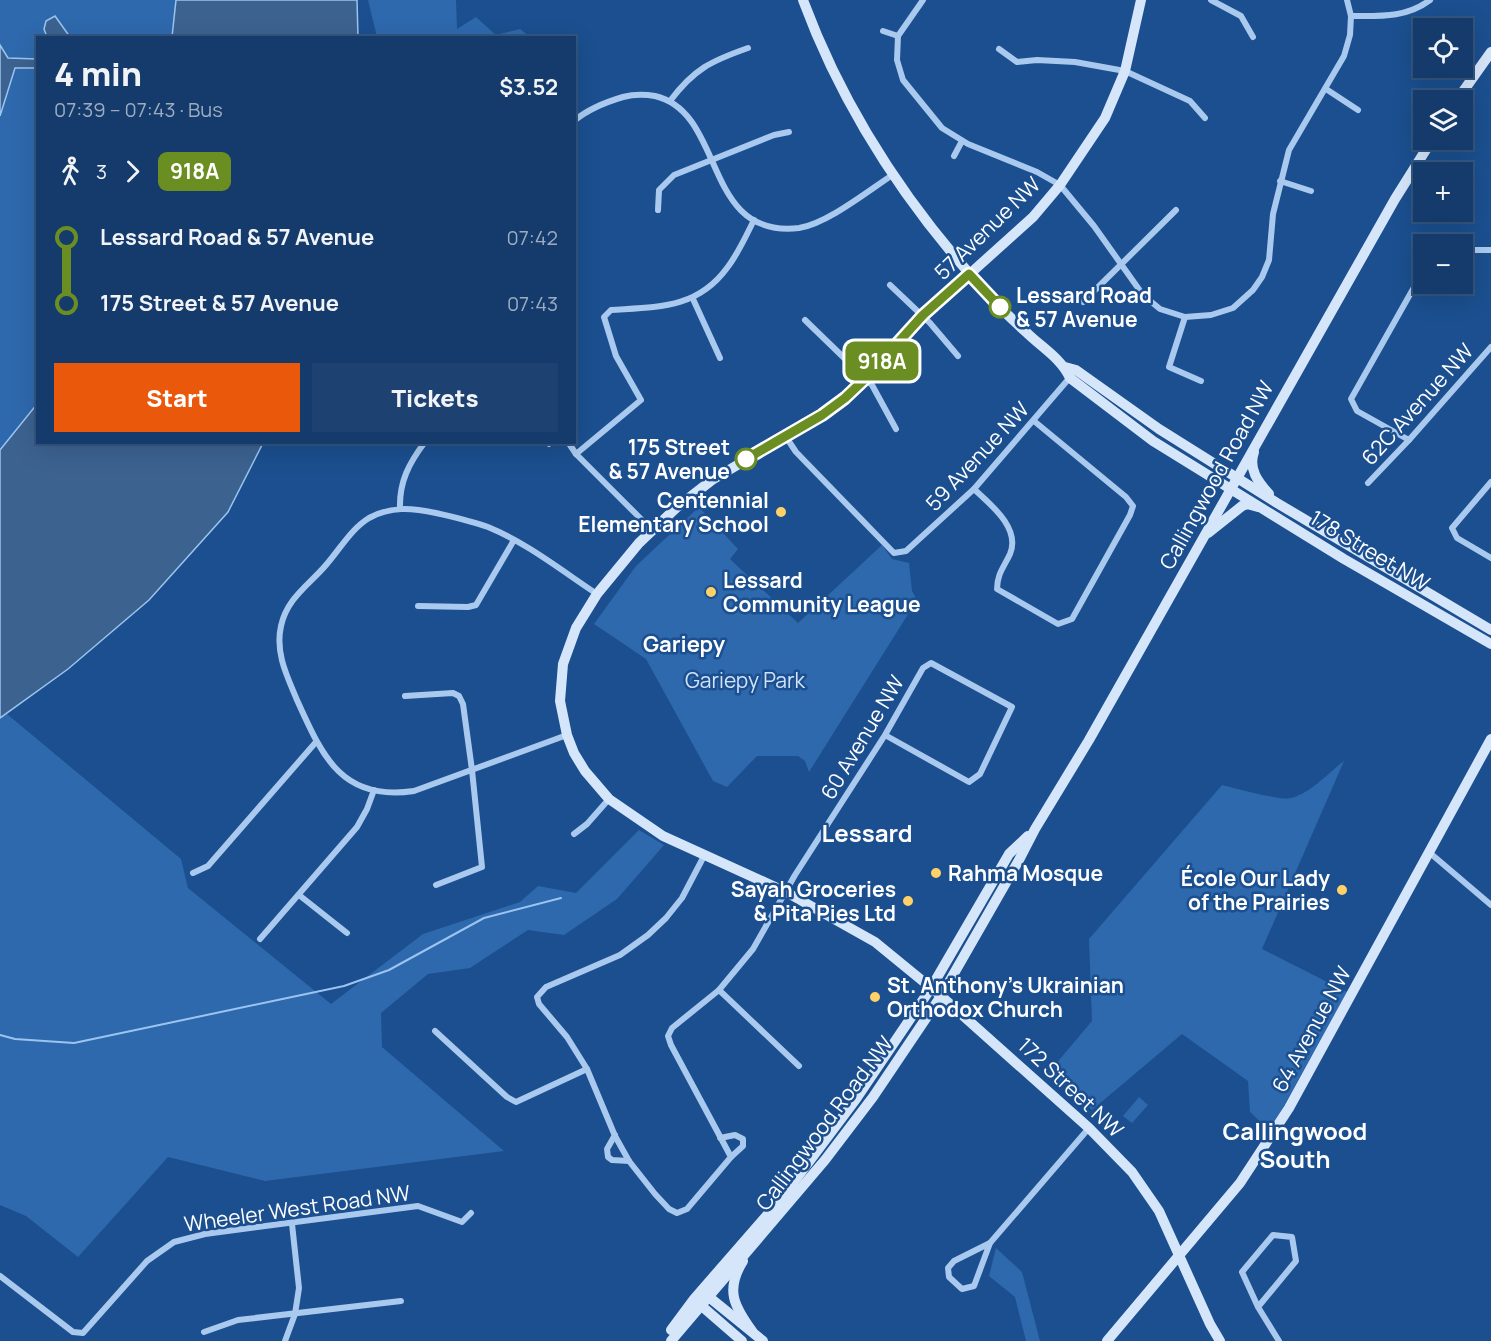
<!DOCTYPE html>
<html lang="en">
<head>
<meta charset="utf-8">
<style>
  :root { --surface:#143b6b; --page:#1d4271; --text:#f1f3f6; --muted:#9dadc1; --line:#33557e; --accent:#ea580c }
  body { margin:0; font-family:Manrope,sans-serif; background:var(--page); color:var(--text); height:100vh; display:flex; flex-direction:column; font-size:22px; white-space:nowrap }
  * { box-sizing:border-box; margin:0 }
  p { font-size:20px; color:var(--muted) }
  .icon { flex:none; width:33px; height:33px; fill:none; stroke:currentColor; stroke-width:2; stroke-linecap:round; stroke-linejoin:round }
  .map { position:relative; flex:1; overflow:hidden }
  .panel { position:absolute; left:36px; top:36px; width:540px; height:408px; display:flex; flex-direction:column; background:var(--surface); border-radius:0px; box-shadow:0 6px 24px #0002,0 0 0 2px var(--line) }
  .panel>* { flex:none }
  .badge { padding:0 12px; border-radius:9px; font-size:21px; line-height:39px }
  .tools { position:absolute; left:1413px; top:18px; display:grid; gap:12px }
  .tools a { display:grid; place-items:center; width:60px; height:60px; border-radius:0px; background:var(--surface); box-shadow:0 6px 24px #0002,0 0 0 2px var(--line); font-size:30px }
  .map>.badge { position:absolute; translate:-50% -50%; box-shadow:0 0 0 3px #fff }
  .legs { display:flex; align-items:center; gap:9px; height:66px; padding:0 18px; font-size:20px }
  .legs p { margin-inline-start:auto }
  .summary { display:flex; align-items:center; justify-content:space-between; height:102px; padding:0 18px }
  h1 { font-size:33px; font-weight:800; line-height:45px }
  .action { display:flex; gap:12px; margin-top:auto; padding:12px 18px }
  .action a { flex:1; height:69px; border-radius:0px; background:var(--accent); color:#fff; font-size:24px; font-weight:800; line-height:69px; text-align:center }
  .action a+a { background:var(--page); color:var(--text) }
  ul { padding:0 18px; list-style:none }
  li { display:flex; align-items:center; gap:21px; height:66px; font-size:22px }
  li i { display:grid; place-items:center; width:9px; height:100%; margin:0 8px; background:currentColor }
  li i::after { content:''; width:15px; height:15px; margin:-8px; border:4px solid; border-radius:50%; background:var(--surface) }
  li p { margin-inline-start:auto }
  li:first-child i { background:linear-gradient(#0000 50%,currentColor 0) }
  li:last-child i { background:linear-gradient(currentColor 50%,#0000 0) }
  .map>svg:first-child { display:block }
  .green { fill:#2e69ad }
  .water { fill:#3c6290; stroke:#9cc4f0; stroke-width:1.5 }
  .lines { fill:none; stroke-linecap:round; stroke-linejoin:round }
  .stream { stroke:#9cc4f0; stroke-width:2 }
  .street { stroke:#a9c9ee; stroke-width:6 }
  .secondary { stroke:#d6e6fa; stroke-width:10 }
  .line-1-casing { stroke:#fff; stroke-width:14 }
  .line-1 { stroke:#6b8e23; stroke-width:9 }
  .stop-1-dot { fill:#fff; stroke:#6b8e23; stroke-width:3 }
  .poi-dot { fill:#ffd166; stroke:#1b4f8f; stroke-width:2 }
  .labels { text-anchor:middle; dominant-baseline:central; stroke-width:5; stroke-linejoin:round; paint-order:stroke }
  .street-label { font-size:21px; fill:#fff; stroke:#1b4f8f }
  .stop-label { font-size:21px; font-weight:bold; fill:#fff; stroke:#1b4f8f; text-anchor:start }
  .poi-label { font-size:21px; font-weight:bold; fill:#fff; stroke:#1b4f8f; text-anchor:end }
  .park-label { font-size:21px; fill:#cfe3fa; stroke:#1b4f8f }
  .neighbourhood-label { font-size:22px; font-weight:bold; fill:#fff; stroke:#1b4f8f }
  .quarter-label { font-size:24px; font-weight:bold; fill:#fff; stroke:#1b4f8f }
</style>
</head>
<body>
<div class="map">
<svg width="1491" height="1341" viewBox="0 0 1491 1341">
  <rect width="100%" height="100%" fill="#1b4f8f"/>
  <g class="green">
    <polygon points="0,0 176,0 172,37 38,38 37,404 0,450"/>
    <polygon points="368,0 456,0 457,29 476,17 496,35 520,29 530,37 377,37"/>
    <polygon points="699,507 738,549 730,559 798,623 882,545 892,559 909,563 912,591 917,600 809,772 805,761 798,756 757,756 727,787 713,781 646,659 594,624 636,566"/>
    <polygon points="7,714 181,859 188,888 331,1004 423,934 520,902 538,886 576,893 639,830 664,845 617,899 564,935 528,930 470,968 428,974 381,1013 382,1047 504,1151 265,1181 168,1157 78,1257 26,1216 0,1205 0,718"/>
    <path d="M1344,761L1262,949L1347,992L1270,1131L1250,1112L1248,1081L1182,1034L1092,1110L1049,1072L1092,1021L1089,939L1222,785C1234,788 1281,801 1291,798C1311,793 1328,773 1344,761Z"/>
    <polygon points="1139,1097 1148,1105 1132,1123 1123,1116"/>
    <polygon points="996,1248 1022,1272 1040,1341 1026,1341 1015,1297 989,1276"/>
  </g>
  <g class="water">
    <polygon points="176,0 357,0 358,37 172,37"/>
    <polygon points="55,16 70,37 47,37 44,29 46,21"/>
    <polygon points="0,45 8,58 37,59 38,68 15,68 0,116"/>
    <polygon points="37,404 38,442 263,443 228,512 149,600 68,669 0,718 0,450"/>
  </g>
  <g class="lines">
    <polyline class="stream" points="0,1035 15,1039 74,1043 344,986 389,970 484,918 561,898"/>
    <g class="street">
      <polyline points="923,0 898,36 897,60 903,80 942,128 968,144 1037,172 1060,185 1094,226 1143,295 1160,309 1185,317 1211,315 1233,308 1253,290 1262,277 1269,260 1273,214 1289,150 1344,56 1350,35 1351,16 1347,0"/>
      <polyline points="1211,0 1241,16 1253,37"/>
      <path d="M1351,16C1380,16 1406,18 1430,0"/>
      <polyline points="883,31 898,36"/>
      <polyline points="999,49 1017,62 1037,60 1075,62 1125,71 1190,101 1205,118"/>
      <polyline points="1326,89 1358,110"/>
      <path d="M670,101C694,69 711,61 748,48"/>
      <path d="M574,121C588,109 606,102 623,97C634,94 644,94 655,96C727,113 701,239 799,228C827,224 869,190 894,174"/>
      <polyline points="954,156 962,141"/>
      <polyline points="1280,181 1311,191"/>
      <polyline points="658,210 659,190 674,175 774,135 789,132"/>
      <polyline points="1443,240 1445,244"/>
      <polyline points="1462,250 1491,250"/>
      <polyline points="890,285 930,323 958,356"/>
      <polyline points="693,299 720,358"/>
      <polyline points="1083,302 1176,210"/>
      <polyline points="1185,317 1169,367 1201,381"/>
      <polyline points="805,320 872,385 896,429"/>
      <polyline points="786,437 796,452 894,553 906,551 974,489 1072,375"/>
      <polyline points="1409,440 1357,411 1351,399 1413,289 1424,274"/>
      <polyline points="568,442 576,454 652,530"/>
      <polyline points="549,444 551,442"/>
      <path d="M576,454L641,400L616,356L604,317L611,310C657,307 697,309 727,268C738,254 746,236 754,220"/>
      <polyline points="1491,482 1452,528 1457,538 1491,558"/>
      <polyline points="1368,483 1409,440 1491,347"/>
      <path d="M974,489C990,504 1021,528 1010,554C1004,567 997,574 997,589L1058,624L1072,619L1130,515L1133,506L1126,497L1034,421"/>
      <path d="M400,509C399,482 409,463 425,442"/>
      <polyline points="418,606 468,607 476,605 514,540"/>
      <polyline points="405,696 453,693 459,696 463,704 472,770 482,867 436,885"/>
      <path d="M567,735L414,791C341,802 322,755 297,700C287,676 275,653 281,626C287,598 309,585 326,565C340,549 351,529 369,518C391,506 412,508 436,513C453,517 471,521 488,527C527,543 562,571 597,594"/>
      <polyline points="574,834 587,824 609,799"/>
      <polyline points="1430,853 1491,905"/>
      <polyline points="704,856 682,898 666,918 648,935 620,955 546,987 537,997 539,1004 567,1037 587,1069 615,1136 629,1161 655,1194 669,1209 677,1213 687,1209 731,1157 671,1045 668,1036 672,1028 719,990 753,949 795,875 885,735 923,668 931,663 1012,707 980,774 969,782 885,735"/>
      <polyline points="193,873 208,866 316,742"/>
      <polyline points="299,895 347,933"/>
      <polyline points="260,939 357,827 367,809 374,790"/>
      <polyline points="719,990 799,1066"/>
      <polyline points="435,1031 507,1097 516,1102 587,1069"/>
      <polyline points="615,1135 607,1149 608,1157 612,1160 629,1161"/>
      <polyline points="720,1138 735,1135 743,1139 743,1146 731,1157"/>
      <polyline points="990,1243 1089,1128"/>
      <polygon points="990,1243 974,1286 962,1289 949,1277 948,1268 954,1261"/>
      <polyline points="0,1276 73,1332 83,1333 147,1261 174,1242 205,1234 418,1206 462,1222 471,1213"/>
      <polyline points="1258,1307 1296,1261 1292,1237 1273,1235 1242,1272 1258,1307 1279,1341"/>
      <polyline points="204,1332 238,1320 401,1301"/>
      <polyline points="285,1341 295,1314 299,1288 292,1224"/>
    </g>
    <g class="secondary">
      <path d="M803,0C840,100 899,193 969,273C986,294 1006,314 1026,332C1041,347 1061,358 1070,378L1153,441L1344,559L1491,644"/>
      <polyline points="1141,0 1125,71 1105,118 1060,185 1033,217 923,316 845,398 822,415 712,480 676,508 639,543 597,594 576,628 563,664 560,701 567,735 574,753 585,771 609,799 663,836 786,892 875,942 941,996 1089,1128 1132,1172 1159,1211 1210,1324 1220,1341"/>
      <polyline points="1457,100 1491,52"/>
      <polyline points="1065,367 1076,370 1159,429 1277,503 1491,630"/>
      <path d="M1254,452C1248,469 1258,482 1269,494"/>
      <polyline points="1208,533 1242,506 1247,504 1258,507"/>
      <path d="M743,1261C725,1290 734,1306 752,1331"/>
      <polyline points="704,1293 763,1341"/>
      <polyline points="697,1302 742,1341"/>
      <polyline points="671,1330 694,1299 781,1199 856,1099 931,988 1009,854 1028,836"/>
      <polyline points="671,1341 825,1160 873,1097 941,996 1019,860 1035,829 1089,740 1395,199 1432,140"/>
      <polyline points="1107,1341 1240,1183 1289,1108 1491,739"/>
    </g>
  </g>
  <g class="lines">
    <g class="line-1-casing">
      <polyline id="line-1" points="746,459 822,415 845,398 866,378 923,315 969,274 1000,307"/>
    </g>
    <use href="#line-1" class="line-1"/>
  </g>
  <g class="stop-1-dot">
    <circle cx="1000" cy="307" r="10"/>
    <circle cx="746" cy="459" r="10"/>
  </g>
  <g class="poi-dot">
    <circle cx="781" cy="512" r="6"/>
    <circle cx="711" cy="592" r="6"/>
    <circle cx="936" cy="873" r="6"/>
    <circle cx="1342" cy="890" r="6"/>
    <circle cx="908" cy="901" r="6"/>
    <circle cx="875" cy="997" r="6"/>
  </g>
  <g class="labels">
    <g class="street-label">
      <text transform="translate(987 228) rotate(-44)">57 Avenue NW</text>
      <text transform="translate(1417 404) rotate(-48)">62C Avenue NW</text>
      <text transform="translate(977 456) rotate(-47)">59 Avenue NW</text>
      <text transform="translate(1216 475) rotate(-61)">Callingwood Road NW</text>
      <text transform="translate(1370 550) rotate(31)">178 Street NW</text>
      <text transform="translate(862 737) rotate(-59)">60 Avenue NW</text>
      <text transform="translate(1311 1029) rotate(-61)">64 Avenue NW</text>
      <text transform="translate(1071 1087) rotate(43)">172 Street NW</text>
      <text transform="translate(824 1123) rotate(-53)">Callingwood Road NW</text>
      <text transform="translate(297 1208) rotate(-8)">Wheeler West Road NW</text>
    </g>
    <g class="stop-label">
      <text x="1016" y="295">Lessard Road<tspan x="1016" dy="24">&amp; 57 Avenue</tspan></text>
      <text x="730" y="447" text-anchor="end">175 Street<tspan x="730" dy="24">&amp; 57 Avenue</tspan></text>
    </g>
    <g class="poi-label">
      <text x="769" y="500">Centennial<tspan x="769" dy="24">Elementary School</tspan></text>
      <text x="723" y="580" text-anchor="start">Lessard<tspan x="723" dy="24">Community League</tspan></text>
      <text x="948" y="873" text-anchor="start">Rahma Mosque</text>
      <text x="1330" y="878">École Our Lady<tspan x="1330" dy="24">of the Prairies</tspan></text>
      <text x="896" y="889">Sayah Groceries<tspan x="896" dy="24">&amp; Pita Pies Ltd</tspan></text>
      <text x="887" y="985" text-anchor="start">St. Anthony's Ukrainian<tspan x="887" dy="24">Orthodox Church</tspan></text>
    </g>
    <g class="park-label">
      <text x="745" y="680">Gariepy Park</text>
    </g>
    <g class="neighbourhood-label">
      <text x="684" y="644">Gariepy</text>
    </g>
    <g class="quarter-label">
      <text x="867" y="832">Lessard</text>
      <text x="1295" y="1130">Callingwood<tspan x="1295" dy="28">South</tspan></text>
    </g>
  </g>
</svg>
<div class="tools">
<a><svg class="icon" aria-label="locate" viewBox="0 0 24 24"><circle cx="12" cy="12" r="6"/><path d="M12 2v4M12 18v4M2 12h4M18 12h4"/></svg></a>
<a><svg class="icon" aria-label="layers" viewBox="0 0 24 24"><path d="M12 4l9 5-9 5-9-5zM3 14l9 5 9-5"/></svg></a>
<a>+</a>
<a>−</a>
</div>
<b class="badge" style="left:882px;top:361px;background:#6b8e23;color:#fff">918A</b>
<section class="panel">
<div class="summary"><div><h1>4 min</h1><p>07:39 – 07:43 · Bus</p></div><b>$3.52</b></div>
<div class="legs"><svg class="icon" aria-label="walk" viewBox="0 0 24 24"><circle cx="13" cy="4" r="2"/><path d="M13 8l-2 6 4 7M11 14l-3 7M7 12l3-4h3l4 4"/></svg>3<svg class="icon" aria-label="forward" viewBox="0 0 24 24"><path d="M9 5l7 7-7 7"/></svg><b class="badge" style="background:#6b8e23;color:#fff">918A</b></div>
<ul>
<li><i style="color:#6b8e23"></i><b>Lessard Road &amp; 57 Avenue</b><p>07:42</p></li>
<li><i style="color:#6b8e23"></i><b>175 Street &amp; 57 Avenue</b><p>07:43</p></li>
</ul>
<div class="action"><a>Start</a><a>Tickets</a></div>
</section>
</div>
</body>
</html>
